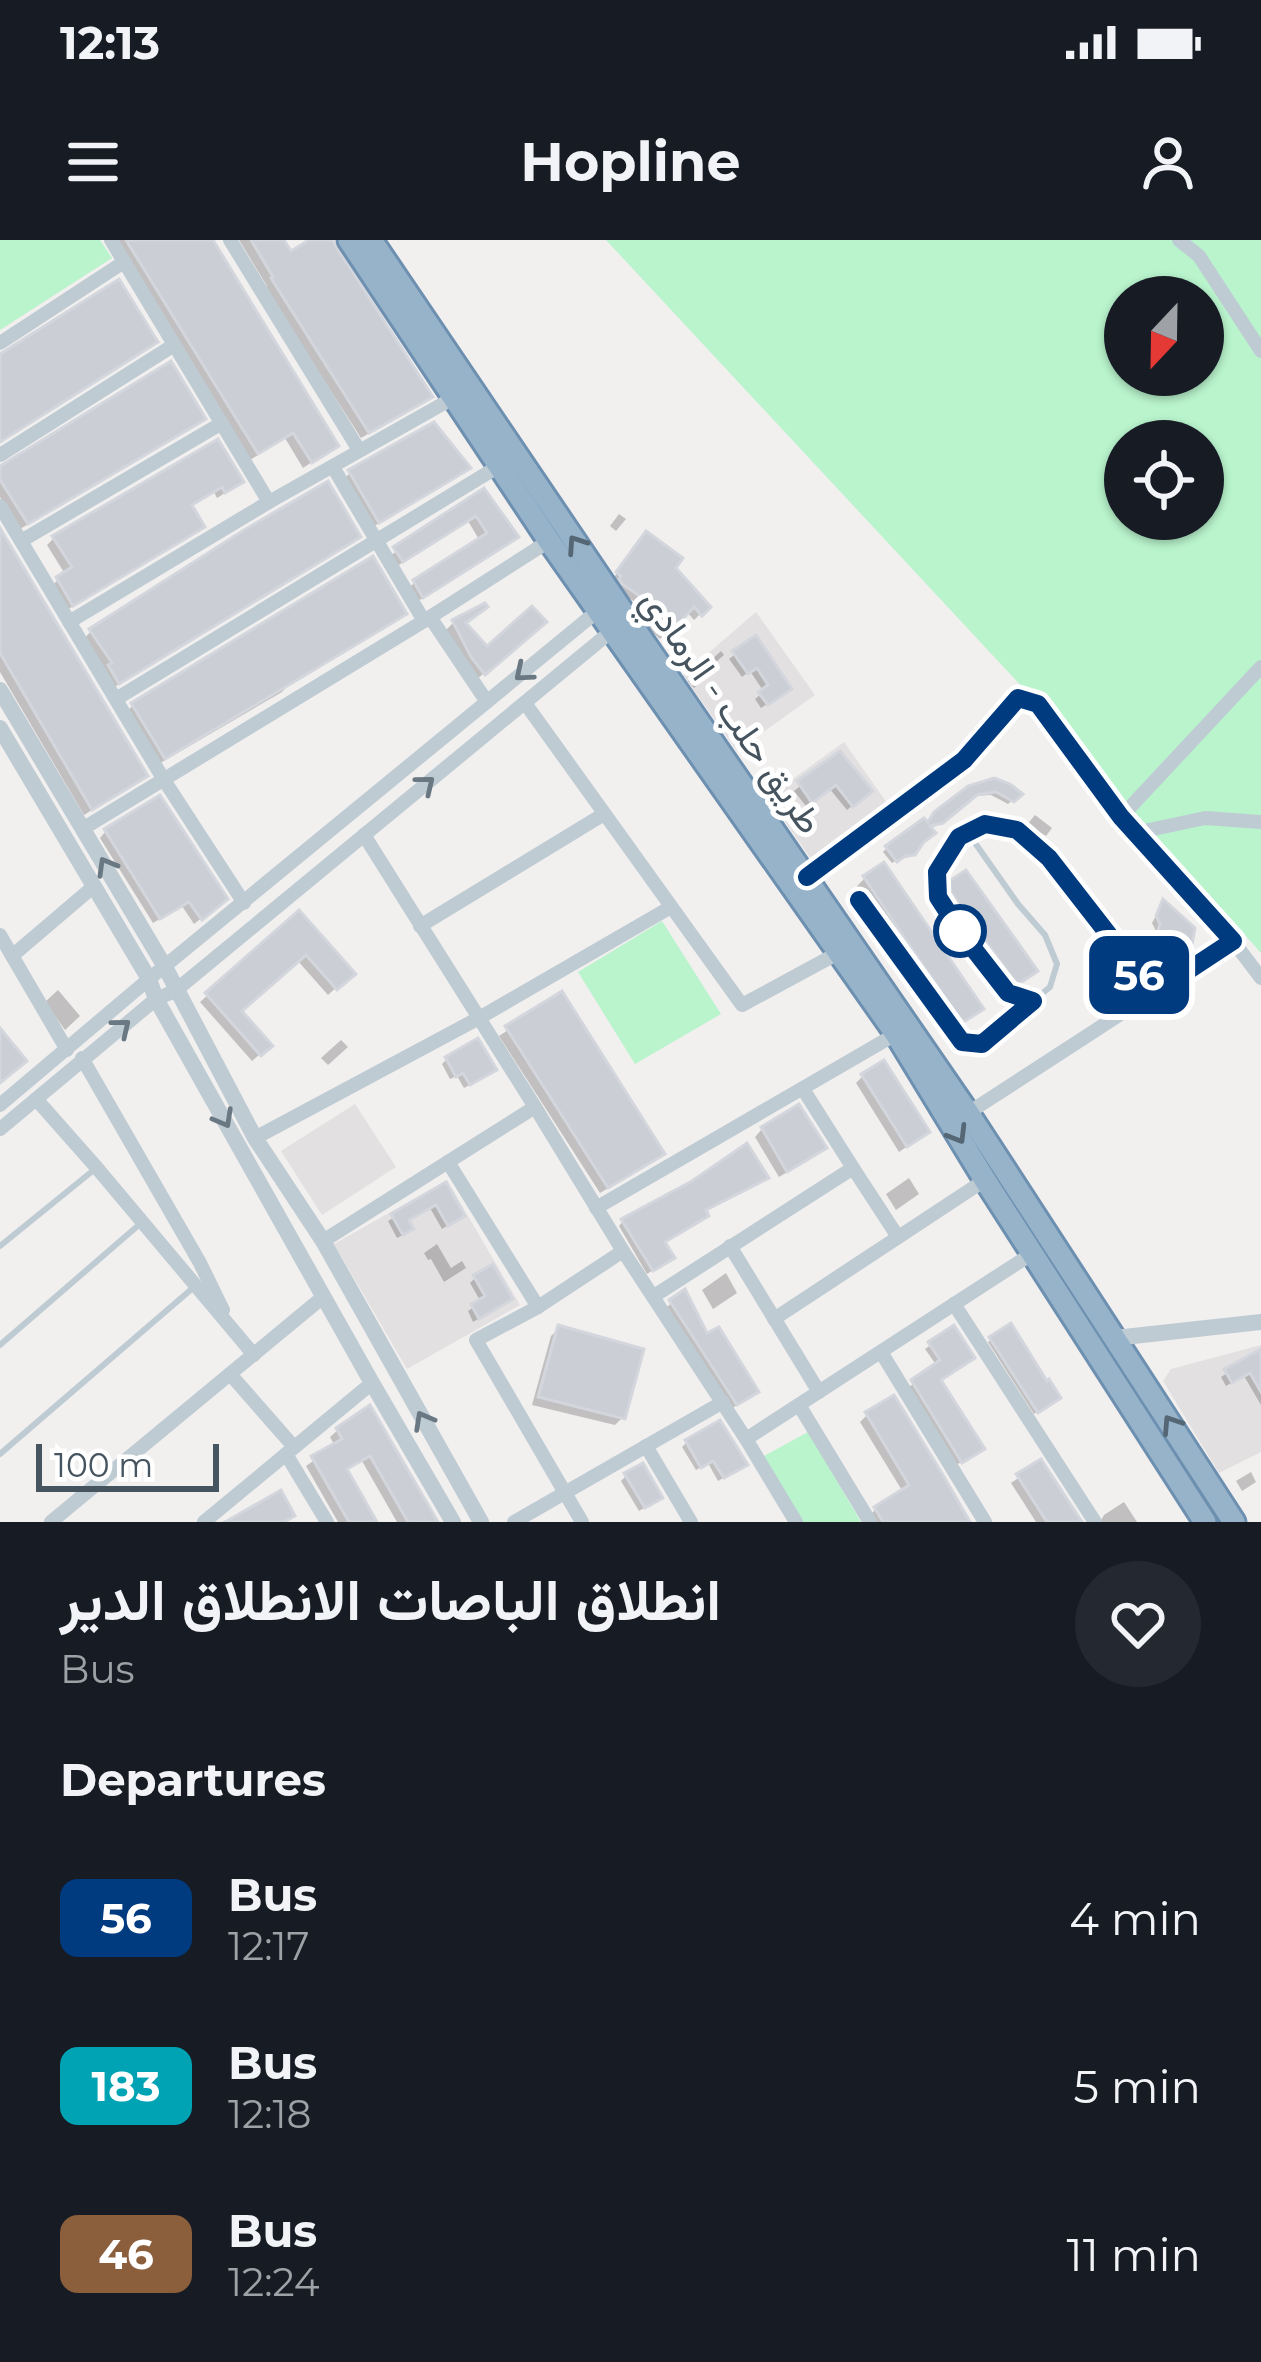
<!DOCTYPE html>
<html lang="en">
<head>
<meta charset="utf-8">
<style>
  :root { --surface:#171b24; --page:#242831; --text:#f1f3f6; --muted:#9ea1a6 }
  body { margin:0; font-family:Montserrat,Vazirmatn,sans-serif; background:var(--page); color:var(--text); height:100vh; display:flex; flex-direction:column; font-size:45px; white-space:nowrap }
  * { box-sizing:border-box; margin:0 }
  p { font-size:39px; color:var(--muted) }
  .icon { flex:none; width:66px; height:66px; fill:none; stroke:currentColor; stroke-width:2; stroke-linecap:round; stroke-linejoin:round }
  .map { position:relative; height:1282px; overflow:hidden }
  .details { display:flex; flex-direction:column; background:var(--surface); flex:1 }
  .details>* { flex:none }
  .badge { padding:0 24px; border-radius:18px; font-size:42px; line-height:78px }
  .needle { width:78px; rotate:202deg }
  .tools { position:absolute; left:1104px; top:36px; display:grid; gap:24px }
  .tools a { display:grid; place-items:center; width:120px; height:120px; border-radius:50%; background:var(--surface); box-shadow:0 3px 9px #0004; font-size:60px }
  .scale { position:absolute; left:36px; bottom:30px; width:183px; box-sizing:border-box; padding-left:12px; border:6px solid #45545f; border-top:0; font-size:33px; line-height:42px; white-space:nowrap; color:#45545f; -webkit-text-stroke:9px #fff; paint-order:stroke }
  .map>.badge { position:absolute; translate:-50% -50%; box-shadow:0 0 0 6px #fff }
  h2 { padding:0 60px; font-size:45px; line-height:108px }
  .round { display:grid; place-items:center; flex:none; width:126px; height:126px; border-radius:63px; background:var(--page) }
  .overview { display:flex; align-items:center; justify-content:space-between; height:204px; padding:0 60px }
  h1 { font-size:57px; font-weight:700; line-height:90px }
  ul { padding:0; list-style:none }
  li { display:flex; align-items:center; gap:36px; height:168px; padding:0 60px }
  li div { flex:1 }
  li b { display:block; font-size:45px }
  li em { font-style:normal }
  li .badge { min-width:132px; font-weight:700; text-align:center }
  .status { display:flex; justify-content:space-between; align-items:center; height:84px; padding:0 60px; background:var(--surface); direction:ltr }
  .status svg { height:33px; fill:currentColor }
  header { display:flex; justify-content:space-between; align-items:center; height:156px; padding:0 60px; background:var(--surface); font-size:54px; font-weight:700 }
  .map>svg:first-child { display:block }
  .education { fill:#e3e0e1 }
  .green { fill:#b9f4cd; fill-rule:evenodd }
  .shadow { fill:#0003 }
  .building { fill:#cbcfd5; stroke:#d3d6dc; stroke-width:3 }
  .lines { fill:none; stroke-linecap:round; stroke-linejoin:round }
  .trunk-casing { stroke:#6d90b0; stroke-width:27 }
  .service { stroke:#becbd3; stroke-width:6 }
  .minor { stroke:#becbd3; stroke-width:14 }
  .tertiary { stroke:#becbd3; stroke-width:16 }
  .trunk { stroke:#96b3ca; stroke-width:21 }
  .oneway { stroke:#556774 }
  .oneway2 { stroke:#697882 }
  .line-casing { stroke:#fff; stroke-width:27 }
  .line { stroke:#003b80; stroke-width:18 }
  .stop-dot { fill:#fff; stroke:#003b80; stroke-width:6 }
  .labels { text-anchor:middle; dominant-baseline:central; stroke-width:10; stroke-linejoin:round; paint-order:stroke }
  .street-label { font-size:36px; fill:#45545f; stroke:#fff }
</style>
</head>
<body>
<div class="status"><b>12:13</b><svg viewBox="0 0 49 12"><path d="M0 12V9h3v3zM5 12V6h3v6zM10 12V3h3v9zM15 12V0h3v12zM26 1h20v11H26zM47 4h2v5h-2z"/></svg></div>
<header><svg class="icon" aria-label="menu" viewBox="0 0 24 24"><path d="M4 6h16M4 12h16M4 18h16"/></svg>Hopline<svg class="icon" aria-label="person" viewBox="0 0 24 24"><circle cx="12" cy="8" r="4"/><path d="M4 21q1-7 8-7t8 7"/></svg></header>
<div class="map">
<svg width="1261" height="1282" viewBox="0 0 1261 1282">
  <rect width="100%" height="100%" fill="#f2efef"/>
  <g class="education">
    <polygon points="756,372 815,455 737,511 683,435"/>
    <polygon points="844,502 887,563 811,619 768,557"/>
    <polygon points="355,864 396,927 322,975 281,911"/>
    <polygon points="447,940 520,1065 407,1129 334,1004"/>
    <polygon points="1261,1105 1261,1212 1219,1233 1163,1141 1171,1129"/>
  </g>
  <g class="green">
    <polygon points="0,0 100,0 112,18 0,90"/>
    <path d="M606,0H1261V713L1038,464ZM1125,57H1203V135H1125ZM1125,201H1203V279H1125Z"/>
    <polygon points="662,681 721,774 635,824 578,732"/>
    <polygon points="808,1192 861,1282 802,1282 764,1216"/>
  </g>
  <g class="shadow">
    <polygon points="114,0 210,0 336,206 303,228 285,198 250,220"/>
    <polygon points="239,0 281,0 290,16 314,0 328,0 429,156 422,163 361,198 265,48 267,46"/>
    <polygon points="202,179 195,186 20,289 0,257 0,228"/>
    <polygon points="217,203 233,248 217,258 214,252 190,267 202,287 194,294 65,371 50,347 65,334 47,305 54,298"/>
    <polygon points="467,228 459,235 371,288 343,240 350,233"/>
    <polygon points="484,252 508,304 415,363 407,350 415,342 480,301 468,281 394,328 388,317"/>
    <polygon points="619,274 626,279 616,291 610,286"/>
    <polygon points="0,294 137,542 84,575 0,432"/>
    <polygon points="640,302 672,328 707,367 694,380 686,371 660,399 645,385 653,376 615,347 617,343 612,340"/>
    <polygon points="350,304 111,449 84,399 91,391"/>
    <polygon points="453,383 463,384 487,410 536,389 476,440 446,390"/>
    <polygon points="755,400 783,454 761,468 755,459 764,452 750,431 742,437 729,419"/>
    <polygon points="721,411 724,415 700,436 704,440 694,448 688,441"/>
    <polygon points="290,443 282,452 157,525 126,473 133,465"/>
    <polygon points="839,515 864,556 847,570 829,548 806,566 794,551"/>
    <polygon points="977,545 1018,554 1008,564 991,555 975,556 936,586 928,588 910,617 898,619 892,623 883,612 887,608 927,586"/>
    <polygon points="1035,575 1052,588 1046,596 1041,593 1035,600 1028,594 1030,591 1025,587"/>
    <polygon points="106,591 218,665 194,684 182,666 153,683 100,598"/>
    <polygon points="865,638 973,776 954,788 857,646"/>
    <polygon points="947,647 1026,738 1008,750 940,654"/>
    <polygon points="1163,663 1187,707 1181,713 1163,717 1155,710 1153,701 1156,691 1152,683"/>
    <polygon points="299,674 352,733 328,755 297,720 238,771 269,806 252,821 200,762"/>
    <polygon points="1090,716 1104,735 1111,739 1115,750 1109,759 1084,720"/>
    <polygon points="58,750 80,776 65,790 45,762"/>
    <polygon points="561,755 661,914 654,921 600,953 499,796"/>
    <polygon points="341,800 348,807 328,825 321,818"/>
    <polygon points="447,819 488,835 464,848 457,836 450,839 442,824"/>
    <polygon points="863,836 918,899 899,912 856,843"/>
    <polygon points="762,889 824,908 816,915 779,937 755,897"/>
    <polygon points="909,938 919,954 896,970 886,954"/>
    <polygon points="445,946 456,980 442,989 430,968 406,981 405,994 397,998 388,981"/>
    <polygon points="703,971 662,1003 666,1022 647,1034 619,986 623,981"/>
    <polygon points="437,1004 451,1028 462,1021 466,1028 444,1042 431,1019 428,1020 424,1013"/>
    <polygon points="726,1033 737,1053 713,1069 702,1050"/>
    <polygon points="475,1038 504,1064 473,1082 468,1071 481,1062 470,1043"/>
    <polygon points="684,1054 706,1098 755,1152 730,1170 664,1069"/>
    <polygon points="559,1089 622,1178 615,1185 532,1165 551,1096"/>
    <polygon points="953,1089 938,1141 977,1213 956,1225 909,1147 937,1126 925,1109"/>
    <polygon points="991,1100 1055,1160 1034,1174 988,1102"/>
    <polygon points="1261,1112 1261,1165 1244,1136 1226,1146 1221,1137"/>
    <polygon points="369,1169 436,1282 397,1282 362,1221 344,1231 373,1282 338,1282 306,1226 335,1206 330,1197 338,1190"/>
    <polygon points="867,1175 941,1241 968,1282 872,1282 869,1276 876,1269 903,1252 860,1182"/>
    <polygon points="687,1202 739,1229 718,1241 708,1223 696,1230 682,1207"/>
    <polygon points="1040,1223 1078,1282 1036,1282 1011,1243"/>
    <polygon points="1251,1232 1256,1242 1242,1251 1236,1241"/>
    <polygon points="626,1236 655,1262 639,1271 621,1241"/>
    <polygon points="1124,1262 1137,1282 1100,1282 1104,1275"/>
  </g>
  <g class="building">
    <polygon points="126,0 213,0 339,206 312,223 293,193 258,214"/>
    <polygon points="251,0 284,0 291,11 309,0 332,0 433,157 369,193 271,38 273,37"/>
    <polygon points="119,39 158,102 0,202 0,114"/>
    <polygon points="171,121 206,179 28,284 0,240 0,226"/>
    <polygon points="434,182 471,228 379,283 348,230"/>
    <polygon points="218,199 244,242 225,253 222,247 192,265 205,287 73,366 56,337 72,327 52,296"/>
    <polygon points="328,241 361,297 119,444 108,425 112,423 89,389 244,290"/>
    <polygon points="484,248 519,297 423,358 413,340 487,293 476,276 403,322 393,307"/>
    <polygon points="0,288 148,536 92,570 0,413"/>
    <polygon points="646,291 683,318 676,328 711,367 702,376 694,367 668,395 649,377 657,368 622,344 619,339 621,336 616,332"/>
    <polygon points="373,316 407,374 165,519 131,463"/>
    <polygon points="485,363 488,367 466,383 487,406 532,366 547,382 485,435 471,417 452,380"/>
    <polygon points="756,395 792,449 768,465 758,452 768,445 757,428 748,434 732,411"/>
    <polygon points="840,511 873,551 853,567 836,545 812,563 797,541"/>
    <polygon points="994,538 1010,544 1023,554 1014,562 996,552 977,555 943,583 930,586 936,593 924,602 915,615 905,616 897,622 885,606 924,578 928,582 934,572 968,546"/>
    <polygon points="160,555 228,659 202,680 189,662 160,679 104,589"/>
    <polygon points="884,622 984,769 962,783 863,636"/>
    <polygon points="966,630 1038,731 1017,745 945,644"/>
    <polygon points="1163,659 1195,688 1192,705 1184,712 1169,713 1160,705 1157,694 1160,684 1156,676"/>
    <polygon points="299,670 356,734 337,750 306,715 242,771 273,806 261,816 205,753"/>
    <polygon points="562,751 665,914 608,948 505,786"/>
    <polygon points="0,788 27,821 0,843"/>
    <polygon points="478,798 497,830 470,845 463,833 456,837 445,817"/>
    <polygon points="884,820 930,892 907,907 861,834"/>
    <polygon points="799,864 827,908 787,932 761,887"/>
    <polygon points="747,903 769,938 706,970 709,976 665,1002 675,1018 653,1031 621,979 692,941"/>
    <polygon points="446,942 465,976 448,986 436,965 409,980 414,989 403,995 391,974"/>
    <polygon points="493,1024 513,1059 479,1079 471,1064 485,1056 473,1035"/>
    <polygon points="685,1049 707,1093 719,1087 759,1152 737,1165 669,1060"/>
    <polygon points="1011,1083 1047,1141 1049,1139 1061,1158 1038,1173 989,1097"/>
    <polygon points="558,1085 644,1109 625,1179 538,1157"/>
    <polygon points="954,1085 975,1118 941,1140 985,1209 962,1223 911,1140 940,1120 928,1102"/>
    <polygon points="1261,1109 1261,1152 1250,1133 1232,1143 1224,1129"/>
    <polygon points="894,1155 943,1235 970,1282 883,1282 874,1267 909,1245 865,1172"/>
    <polygon points="370,1165 438,1282 408,1282 370,1216 347,1229 377,1282 349,1282 311,1216 342,1199 336,1188"/>
    <polygon points="720,1180 748,1225 724,1238 713,1221 701,1228 685,1200"/>
    <polygon points="1041,1219 1082,1282 1047,1282 1016,1234"/>
    <polygon points="643,1223 663,1258 645,1268 624,1233"/>
    <polygon points="281,1250 295,1276 284,1282 225,1282"/>
  </g>
  <g class="lines">
    <g class="trunk-casing">
      <g id="trunk">
        <polyline points="349,0 549,301 896,794 985,940 1205,1282"/>
        <polyline points="371,0 627,378 968,873 1234,1282"/>
      </g>
    </g>
    <g class="service">
      <polyline points="968,593 1018,664 1045,695 1057,724 1050,747 1033,761 1008,753 962,694 938,657 937,631 959,597 985,584 1017,590 1049,618 1151,750"/>
      <polyline points="859,660 962,802 982,804 1033,761"/>
      <polyline points="0,1006 95,929"/>
      <polyline points="0,1105 141,983"/>
      <polyline points="0,1214 194,1047"/>
    </g>
    <g class="minor">
      <polyline points="111,0 269,262"/>
      <polyline points="230,0 359,210"/>
      <polyline points="1179,0 1199,16 1261,111"/>
      <polyline points="0,103 124,22"/>
      <polyline points="0,215 174,105"/>
      <polyline points="333,227 424,381"/>
      <polyline points="0,266 164,540 244,663"/>
      <polyline points="21,301 222,183"/>
      <polyline points="430,377 487,462"/>
      <polyline points="69,382 269,262 455,157"/>
      <polyline points="1261,427 1121,577 1233,701 1261,738"/>
      <polyline points="116,459 499,226"/>
      <polyline points="525,463 742,765 840,712"/>
      <polyline points="84,588 424,381 549,301"/>
      <polyline points="1135,593 1205,578 1261,582"/>
      <polyline points="364,595 535,867 623,1011 746,1199 796,1282"/>
      <polyline points="807,637 964,520 1018,458 1038,464 1121,577"/>
      <polyline points="420,686 604,574"/>
      <polyline points="0,695 67,810"/>
      <polyline points="12,716 93,647"/>
      <polyline points="82,818 200,1023 223,1070"/>
      <polyline points="36,859 97,928 254,1115"/>
      <polyline points="0,865 149,739 600,369"/>
      <polyline points="968,873 1233,701"/>
      <polyline points="0,889 156,759 175,751 614,389"/>
      <polyline points="255,898 479,778 671,667"/>
      <polyline points="448,922 538,1067"/>
      <polyline points="853,928 898,997"/>
      <polyline points="596,968 896,794"/>
      <polyline points="323,1001 535,867"/>
      <polyline points="730,1006 819,1152"/>
      <polyline points="654,1056 853,928 803,849"/>
      <polyline points="954,1064 1095,1282"/>
      <polyline points="774,1079 985,940"/>
      <polyline points="881,1112 985,1282"/>
      <polyline points="230,1134 294,1207"/>
      <polyline points="799,1165 870,1282"/>
      <polyline points="746,1199 1033,1013"/>
      <polyline points="646,1206 691,1282"/>
      <polyline points="286,1214 327,1282"/>
      <polyline points="51,1282 323,1057"/>
      <polyline points="204,1282 372,1143"/>
      <polyline points="514,1282 723,1162"/>
      <polyline points="582,1282 476,1100 538,1067 623,1011"/>
    </g>
    <g class="tertiary">
      <polyline points="0,450 165,727 255,898 323,1001 481,1282"/>
      <polyline points="0,488 149,739 156,759 372,1143 453,1282"/>
      <polyline points="1115,1098 1261,1082"/>
    </g>
    <use href="#trunk" class="trunk"/>
  </g>
  <defs><path id="oneway-chevron" d="M-2-3.5L2.5 0L-2 3.5" fill="none" stroke-width="1.6" stroke-linecap="round" stroke-linejoin="round" transform="scale(3)"/></defs>
  <g class="oneway">
    <use href="#oneway-chevron" transform="translate(576 304) rotate(-124)"/>
    <use href="#oneway-chevron" transform="translate(958 895) rotate(59)"/>
    <use href="#oneway-chevron" transform="translate(1171 1184) rotate(-123)"/>
  </g>
  <g class="oneway2">
    <use href="#oneway-chevron" transform="translate(523 433) rotate(140)"/>
    <use href="#oneway-chevron" transform="translate(426 544) rotate(-39)"/>
    <use href="#oneway-chevron" transform="translate(106 626) rotate(-120)"/>
    <use href="#oneway-chevron" transform="translate(122 787) rotate(-39)"/>
    <use href="#oneway-chevron" transform="translate(224 879) rotate(61)"/>
    <use href="#oneway-chevron" transform="translate(423 1180) rotate(-119)"/>
  </g>
  <g class="lines">
    <g class="line-casing">
      <polyline id="line" points="807,637 964,520 1018,458 1038,464 1121,577 1233,701 1154,753 1049,618 1017,590 985,584 959,597 937,632 938,657 962,694 1008,753 1033,761 982,804 962,802 859,660"/>
    </g>
    <use href="#line" class="line"/>
  </g>
  <circle class="stop-dot" cx="960" cy="691" r="24"/>
  <g class="labels">
    <g class="street-label">
      <text transform="translate(732 471) rotate(55)">طريق حلب - الرمادي</text>
    </g>
  </g>
</svg>
<div class="tools">
<a><svg class="needle" viewBox="-14 -14 28 28"><path d="M0-13l5 13h-10z" fill="#e53935"/><path d="M0 13l5-13h-10z" fill="#9ea1a6"/></svg></a>
<a><svg class="icon" aria-label="locate" viewBox="0 0 24 24"><circle cx="12" cy="12" r="6"/><path d="M12 2v4M12 18v4M2 12h4M18 12h4"/></svg></a>
</div>
<div class="scale">100 m</div>
<b class="badge" style="left:1139px;top:735px;background:#003b80;color:#fff">56</b>
</div>
<section class="details">
<div class="overview"><div><h1>انطلاق الباصات الانطلاق الدير</h1><p>Bus</p></div><a class="round"><svg class="icon" aria-label="heart" viewBox="0 0 24 24"><path d="M12 20l-8-8c-3-5 5-10 8-4 3-6 11-1 8 4z"/></svg></a></div>
<h2>Departures</h2>
<ul>
<li><span class="badge" style="background:#003b80;color:#fff">56</span><div><b>Bus</b><p>12:17</p></div><em>4 min</em></li>
<li><span class="badge" style="background:#00a3b4;color:#fff">183</span><div><b>Bus</b><p>12:18</p></div><em>5 min</em></li>
<li><span class="badge" style="background:#8b5e3c;color:#fff">46</span><div><b>Bus</b><p>12:24</p></div><em>11 min</em></li>
</ul>
</section>
</body>
</html>
